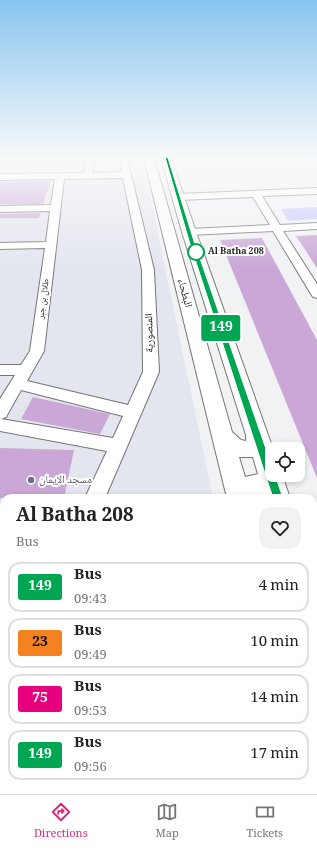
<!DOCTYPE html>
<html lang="en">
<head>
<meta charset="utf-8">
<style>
  :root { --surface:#fff; --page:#f2f2f2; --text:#222; --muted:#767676; --line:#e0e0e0; --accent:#db2777 }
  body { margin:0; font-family:Georgia,"Noto Naskh Arabic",serif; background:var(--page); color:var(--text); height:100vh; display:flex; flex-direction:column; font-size:15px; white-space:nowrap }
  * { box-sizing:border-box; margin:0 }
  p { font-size:13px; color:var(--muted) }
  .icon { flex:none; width:22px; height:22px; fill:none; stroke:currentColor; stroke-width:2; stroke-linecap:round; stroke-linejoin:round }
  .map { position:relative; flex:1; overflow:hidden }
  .panel { position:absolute; left:0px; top:494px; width:317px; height:300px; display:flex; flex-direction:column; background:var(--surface); border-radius:12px 12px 0 0; box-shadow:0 2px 6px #0003 }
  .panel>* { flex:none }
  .badge { padding:0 8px; border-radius:3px; font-size:14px; line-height:26px }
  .buttons { position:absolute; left:265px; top:442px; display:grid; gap:8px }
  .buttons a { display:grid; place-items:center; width:40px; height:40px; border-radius:8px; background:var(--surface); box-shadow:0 2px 6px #0003; font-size:20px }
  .map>.badge { position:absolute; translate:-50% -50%; box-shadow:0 0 0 2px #fff }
  .round { display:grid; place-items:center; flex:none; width:42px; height:42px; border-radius:12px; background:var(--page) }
  .overview { display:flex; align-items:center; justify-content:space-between; height:68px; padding:0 16px }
  h1 { font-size:19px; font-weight:700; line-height:30px }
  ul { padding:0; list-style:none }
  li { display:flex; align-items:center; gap:12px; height:50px; margin:0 8px 6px; padding:0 8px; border:2px solid var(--line); border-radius:12px }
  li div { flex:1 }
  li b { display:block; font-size:15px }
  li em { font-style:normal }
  li .badge { min-width:44px; font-weight:700; text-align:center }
  .tab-bar { display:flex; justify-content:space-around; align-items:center; height:56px; border-top:1px solid var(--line); background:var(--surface); font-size:11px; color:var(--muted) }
  .tab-bar a { display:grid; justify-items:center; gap:2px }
  .tab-bar .active { color:var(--accent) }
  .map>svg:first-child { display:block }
  .built { fill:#e4e6ef }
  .green { fill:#c4c9fd }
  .building { fill:#caa7d6 }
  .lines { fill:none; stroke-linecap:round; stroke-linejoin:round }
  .minor-casing { stroke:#757577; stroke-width:2 }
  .major-casing { stroke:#757577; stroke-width:2 }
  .minor { fill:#fff; fill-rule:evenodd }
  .major { fill:#fff; fill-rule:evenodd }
  .line { fill:#00a651; stroke:#fff }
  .stop-dot { fill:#fff; stroke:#00a651; stroke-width:2 }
  .worship-dot { fill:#6b7280; stroke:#fff; stroke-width:1.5 }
  .labels { text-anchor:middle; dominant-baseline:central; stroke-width:4; stroke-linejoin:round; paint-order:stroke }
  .far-stop-label { font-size:9px; font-weight:bold; fill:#252626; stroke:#fff; text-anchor:start }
  .far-street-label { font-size:9px; fill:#252626; stroke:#fff }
  .street-label { font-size:11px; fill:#252626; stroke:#fff }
  .worship-label { font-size:11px; fill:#5b616d; stroke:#fff; text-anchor:start }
</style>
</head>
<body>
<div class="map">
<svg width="317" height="794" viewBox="0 0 317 794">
  <rect width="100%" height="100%" fill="#f1f2f4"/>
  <g class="built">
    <polygon points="0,158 111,158 111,159 76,162 77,169 0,170"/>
    <polygon points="146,177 213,498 4,498 4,790 275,790 276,794 0,794 0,179"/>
  </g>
  <polygon class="green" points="317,207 317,219 288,221 281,209"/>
  <g class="building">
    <polygon points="51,181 43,204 0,204 0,182"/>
    <polygon points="0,213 0,214 41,213 39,218 0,218"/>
    <polygon points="317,235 317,268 296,236"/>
    <polygon points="262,238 317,340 317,478 220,240"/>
    <polygon points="33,397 100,412 110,414 100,434 21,419"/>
    <polygon points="0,448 74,450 64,498 0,498"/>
  </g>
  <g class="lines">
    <g class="minor-casing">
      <g id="minor">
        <polygon points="0,158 24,158 20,160 0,160"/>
        <path d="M73,158C80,158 89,157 94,162L93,173L122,172L119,158H127L154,270L159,372L105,498H85L107,451L0,431V399L15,375H0V365H21L30,351L45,248L0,249V243L46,242L50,211L0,212V206L51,205L55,179L0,180V174L84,173L86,163ZM123,178L142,270L143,372L128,405L27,381L44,351L64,179ZM21,390L123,416L113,438L1,419L6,417Z"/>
        <polygon points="317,188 317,194 262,196 280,225 317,223 317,229 283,231 317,284 317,298 313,297 311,294 273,231 189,235 184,232 189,229 270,225 253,197 178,200 173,197 178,194"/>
        <polygon points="0,585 4,586 4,608 0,607"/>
        <polygon points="4,694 4,728 0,729 0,695"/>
      </g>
    </g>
    <g class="major-casing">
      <g id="major">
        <path d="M144,158H154L232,432L241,440L246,441V435L182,232L161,158H171L196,232L273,449L272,475H282L290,498H266L265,496L256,494L254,498H227ZM239,457H253L258,474L245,477Z"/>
        <polygon points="313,589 317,590 317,630 313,628"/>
        <polygon points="313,774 317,776 317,794 291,794 290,790 313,790"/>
      </g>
    </g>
    <use href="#minor" class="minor"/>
    <use href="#major" class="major"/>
  </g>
  <linearGradient id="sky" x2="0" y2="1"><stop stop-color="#89c5ef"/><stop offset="0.59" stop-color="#f9f9fa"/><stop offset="1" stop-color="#f9f9fa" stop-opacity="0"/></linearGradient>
  <rect width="317" height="269" fill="url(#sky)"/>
  <polygon class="line" points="165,157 168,158 194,241 283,498 282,501 275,501 273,498 189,241"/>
  <circle class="stop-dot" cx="196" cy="252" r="8"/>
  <circle class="worship-dot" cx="31" cy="480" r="4"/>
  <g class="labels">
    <g class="far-stop-label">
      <text x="208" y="252">Al Batha 208</text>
    </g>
    <g class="far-street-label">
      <text transform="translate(44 299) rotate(-82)">طلال بن جبر</text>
    </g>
    <g class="street-label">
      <text transform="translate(184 293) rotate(75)">البطحاء</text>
      <text transform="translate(150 333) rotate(-91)">المنصورية</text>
    </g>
    <g class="worship-label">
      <text x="39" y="480">مسجد الإيمان</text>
    </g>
  </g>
</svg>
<div class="buttons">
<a><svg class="icon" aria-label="locate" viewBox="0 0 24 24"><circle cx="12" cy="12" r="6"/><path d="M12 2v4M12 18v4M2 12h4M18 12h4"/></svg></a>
</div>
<b class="badge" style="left:221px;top:328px;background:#00a651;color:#fff">149</b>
<section class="panel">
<div class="overview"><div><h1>Al Batha 208</h1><p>Bus</p></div><a class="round"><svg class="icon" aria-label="heart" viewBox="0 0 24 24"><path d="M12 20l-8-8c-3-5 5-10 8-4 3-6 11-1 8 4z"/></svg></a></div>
<ul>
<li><span class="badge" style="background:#00a651;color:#fff">149</span><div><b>Bus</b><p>09:43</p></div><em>4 min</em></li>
<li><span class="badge" style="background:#f58220;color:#111">23</span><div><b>Bus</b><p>09:49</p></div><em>10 min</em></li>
<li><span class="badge" style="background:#e6007e;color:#fff">75</span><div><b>Bus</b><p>09:53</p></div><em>14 min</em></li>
<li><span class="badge" style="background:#00a651;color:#fff">149</span><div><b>Bus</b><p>09:56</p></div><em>17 min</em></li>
</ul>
</section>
</div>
<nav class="tab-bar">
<a class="active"><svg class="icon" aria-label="directions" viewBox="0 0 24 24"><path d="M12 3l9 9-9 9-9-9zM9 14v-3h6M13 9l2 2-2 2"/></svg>Directions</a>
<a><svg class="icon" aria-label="map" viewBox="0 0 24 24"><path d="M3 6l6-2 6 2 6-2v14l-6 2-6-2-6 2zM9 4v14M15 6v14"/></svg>Map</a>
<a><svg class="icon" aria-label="tickets" viewBox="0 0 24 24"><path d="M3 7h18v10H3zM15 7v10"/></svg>Tickets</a>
</nav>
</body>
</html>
